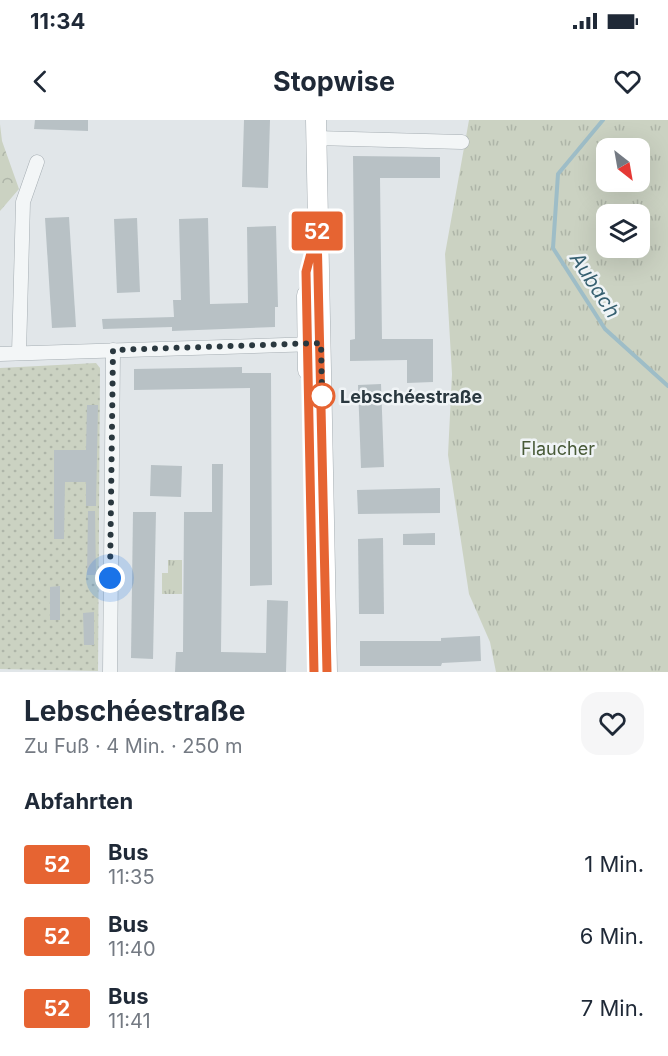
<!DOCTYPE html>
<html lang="de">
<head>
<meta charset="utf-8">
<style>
  :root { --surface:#fff; --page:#f6f6f7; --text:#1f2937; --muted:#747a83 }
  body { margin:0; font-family:Inter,sans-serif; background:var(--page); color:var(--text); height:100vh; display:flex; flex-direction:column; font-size:22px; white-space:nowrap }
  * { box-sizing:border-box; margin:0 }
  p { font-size:20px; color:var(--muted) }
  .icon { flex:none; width:33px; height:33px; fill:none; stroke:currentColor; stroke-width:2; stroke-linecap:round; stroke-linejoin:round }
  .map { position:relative; height:552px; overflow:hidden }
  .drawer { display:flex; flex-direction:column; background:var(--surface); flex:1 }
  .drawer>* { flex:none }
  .badge { padding:0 12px; border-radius:4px; font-size:21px; line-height:39px }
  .needle { width:39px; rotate:149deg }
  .buttons { position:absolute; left:596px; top:18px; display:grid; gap:12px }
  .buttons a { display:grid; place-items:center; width:54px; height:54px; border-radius:12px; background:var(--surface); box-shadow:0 6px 24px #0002; font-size:30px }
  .you { position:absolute; width:30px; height:30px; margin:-15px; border:4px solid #fff; border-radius:50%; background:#1a73e8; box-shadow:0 0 0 9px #1a73e833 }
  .map>.badge { position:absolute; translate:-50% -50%; box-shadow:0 0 0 3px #fff }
  h2 { padding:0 24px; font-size:22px; line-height:54px }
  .round { display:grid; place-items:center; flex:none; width:63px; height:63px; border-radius:18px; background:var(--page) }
  .overview { display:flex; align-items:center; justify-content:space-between; height:102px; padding:0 24px }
  h1 { font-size:28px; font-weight:700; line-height:45px }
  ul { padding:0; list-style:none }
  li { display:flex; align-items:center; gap:18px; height:72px; padding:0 24px }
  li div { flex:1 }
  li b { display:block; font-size:22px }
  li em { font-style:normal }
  li .badge { min-width:66px; font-weight:700; text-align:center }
  .status { display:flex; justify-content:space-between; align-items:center; height:42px; padding:0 30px; background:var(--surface); direction:ltr }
  .status svg { height:16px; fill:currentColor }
  header { display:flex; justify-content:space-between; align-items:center; height:78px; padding:0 24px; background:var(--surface); font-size:27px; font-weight:700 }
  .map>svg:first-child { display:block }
  .grass { fill:url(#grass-dots) }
  .forest { fill:url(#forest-crowns) }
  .park { fill:url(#park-tufts); fill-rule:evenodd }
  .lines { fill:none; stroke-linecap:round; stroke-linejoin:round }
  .stream { stroke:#9ebdc7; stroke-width:4 }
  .building { fill:#b8c1c5 }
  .street-casing { stroke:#a6aeb3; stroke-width:15 }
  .secondary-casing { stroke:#a6aeb3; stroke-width:21 }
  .street { stroke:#f3f6f7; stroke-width:14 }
  .secondary { stroke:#fff; stroke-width:20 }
  .line-casing { stroke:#fff; stroke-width:14 }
  .line { stroke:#e66432; stroke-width:9 }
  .walk { stroke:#2a383f; stroke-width:6; stroke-dasharray:0 10.8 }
  .stop-dot { fill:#fff; stroke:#e66432; stroke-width:3 }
  .labels { text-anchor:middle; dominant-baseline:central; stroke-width:5; stroke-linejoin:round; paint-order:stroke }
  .stop-label { font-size:18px; font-weight:bold; fill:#2a383f; stroke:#f0f4f6; text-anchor:start }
  .park-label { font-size:18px; fill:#485a38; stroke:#f0f4f6 }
  .water-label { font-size:20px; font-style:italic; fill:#366071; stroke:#f0f4f6 }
</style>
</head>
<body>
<div class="status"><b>11:34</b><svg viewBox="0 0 49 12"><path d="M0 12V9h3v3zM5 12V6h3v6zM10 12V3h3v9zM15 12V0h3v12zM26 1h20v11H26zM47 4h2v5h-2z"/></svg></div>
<header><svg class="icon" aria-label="back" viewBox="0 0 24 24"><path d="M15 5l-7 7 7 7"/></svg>Stopwise<svg class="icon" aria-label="heart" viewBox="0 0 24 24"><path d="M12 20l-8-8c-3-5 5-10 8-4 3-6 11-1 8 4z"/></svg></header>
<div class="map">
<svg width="668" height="552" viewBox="0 0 668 552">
  <defs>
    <pattern id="grass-dots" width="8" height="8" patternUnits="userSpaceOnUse" patternTransform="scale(1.5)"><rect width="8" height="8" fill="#cbd2c2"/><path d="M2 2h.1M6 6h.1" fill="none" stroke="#aeb5a8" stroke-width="1.8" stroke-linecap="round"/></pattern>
    <pattern id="forest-crowns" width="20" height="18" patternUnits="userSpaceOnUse" patternTransform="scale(1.5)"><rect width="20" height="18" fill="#cbd2c2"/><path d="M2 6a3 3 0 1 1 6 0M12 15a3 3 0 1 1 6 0" fill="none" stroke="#aeb5a8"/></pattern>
    <pattern id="park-tufts" width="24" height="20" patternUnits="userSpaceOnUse" patternTransform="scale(1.5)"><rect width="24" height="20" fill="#cbd2c2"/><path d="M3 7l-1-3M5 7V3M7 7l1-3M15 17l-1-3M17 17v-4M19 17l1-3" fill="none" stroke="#aeb5a8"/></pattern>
  </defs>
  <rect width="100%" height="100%" fill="#e1e6e9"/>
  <polygon class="grass" points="96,243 100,248 98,551 0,549 0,248"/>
  <polygon class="forest" points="0,4 2,21 19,69 0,91"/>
  <g class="park">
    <path d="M469,0H668V552H496L490,522L469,474L448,335L452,254L445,134ZM606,28H639V62H606ZM606,94H639V128H606Z"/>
    <polygon points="168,440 182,440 182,474 162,474 162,453 168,453"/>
  </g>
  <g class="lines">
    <polyline class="stream" points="603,0 558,54 553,128 605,209 668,266"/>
  </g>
  <g class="building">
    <polygon points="35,0 88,0 88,11 34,9"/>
    <polygon points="244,0 270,0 268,68 242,67"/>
    <polygon points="353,36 440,37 440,58 380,58 382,219 433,219 433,262 407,263 407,240 350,241 350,220 355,219"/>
    <polygon points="69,97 76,207 52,208 45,98"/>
    <polygon points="137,98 140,172 117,173 114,99"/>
    <polygon points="208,98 210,184 248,183 247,107 276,106 278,187 275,187 275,207 172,211 172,207 103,209 102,199 174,197 173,180 181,180 179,99"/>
    <polygon points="242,247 242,253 271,253 272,465 250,466 250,268 134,270 134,249"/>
    <polygon points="381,264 384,347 361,348 358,265"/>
    <polygon points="87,285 98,285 96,386 86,386 86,362 65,362 64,419 54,419 54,330 86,330"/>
    <polygon points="212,344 223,344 221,532 266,533 267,480 288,481 286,552 175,552 176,532 183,532 184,392 212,392"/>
    <polygon points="151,345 182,346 181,377 150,376"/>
    <polygon points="440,368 440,393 358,394 357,370"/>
    <polygon points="88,391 95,391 96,455 87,455"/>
    <polygon points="133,392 156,392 153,539 131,538"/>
    <polygon points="435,413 435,425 403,425 403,414"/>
    <polygon points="383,418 384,494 359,494 358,419"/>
    <polygon points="60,466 60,500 50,500 50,467"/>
    <polygon points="94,492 94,525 84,525 83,493"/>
    <polygon points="480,516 481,541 442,543 441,546 360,546 360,521 441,521 441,518"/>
  </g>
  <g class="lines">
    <g class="street-casing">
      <g id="street">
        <polyline points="316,18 462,22"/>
        <polyline points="19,233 23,82 37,42"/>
        <polyline points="0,234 316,224"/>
        <polyline points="110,552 113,230"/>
      </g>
    </g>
    <g class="secondary-casing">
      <g id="secondary">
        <polyline points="316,0 327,552"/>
        <polyline points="307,175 308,250"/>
      </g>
    </g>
    <use href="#street" class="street"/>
    <use href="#secondary" class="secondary"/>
  </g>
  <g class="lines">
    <g class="line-casing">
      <polyline id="line" points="314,552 306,152 317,110 327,552"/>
    </g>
    <use href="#line" class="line"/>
    <polyline class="walk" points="110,458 113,230 321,223 322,276"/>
  </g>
  <circle class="stop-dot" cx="322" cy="276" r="12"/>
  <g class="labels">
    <g class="stop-label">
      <text x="340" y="276">Lebschéestraße</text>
    </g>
    <g class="park-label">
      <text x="558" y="328">Flaucher</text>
    </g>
    <g class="water-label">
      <text transform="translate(595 165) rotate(57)">Aubach</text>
    </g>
  </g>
</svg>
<div class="buttons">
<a><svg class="needle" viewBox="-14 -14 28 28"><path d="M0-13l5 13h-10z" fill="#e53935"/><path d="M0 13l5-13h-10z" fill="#747a83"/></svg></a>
<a><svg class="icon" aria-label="layers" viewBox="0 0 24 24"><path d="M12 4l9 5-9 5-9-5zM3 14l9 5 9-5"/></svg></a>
</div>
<div class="you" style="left:110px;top:458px"></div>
<b class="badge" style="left:317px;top:111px;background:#e66432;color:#fff">52</b>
</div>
<section class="drawer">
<div class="overview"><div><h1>Lebschéestraße</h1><p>Zu Fuß · 4 Min. · 250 m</p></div><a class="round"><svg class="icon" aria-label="heart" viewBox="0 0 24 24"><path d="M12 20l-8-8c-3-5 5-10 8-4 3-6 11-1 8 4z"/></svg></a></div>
<h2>Abfahrten</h2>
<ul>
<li><span class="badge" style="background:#e66432;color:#fff">52</span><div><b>Bus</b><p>11:35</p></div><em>1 Min.</em></li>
<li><span class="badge" style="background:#e66432;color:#fff">52</span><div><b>Bus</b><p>11:40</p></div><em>6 Min.</em></li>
<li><span class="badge" style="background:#e66432;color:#fff">52</span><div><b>Bus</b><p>11:41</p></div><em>7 Min.</em></li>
</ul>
</section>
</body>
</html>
